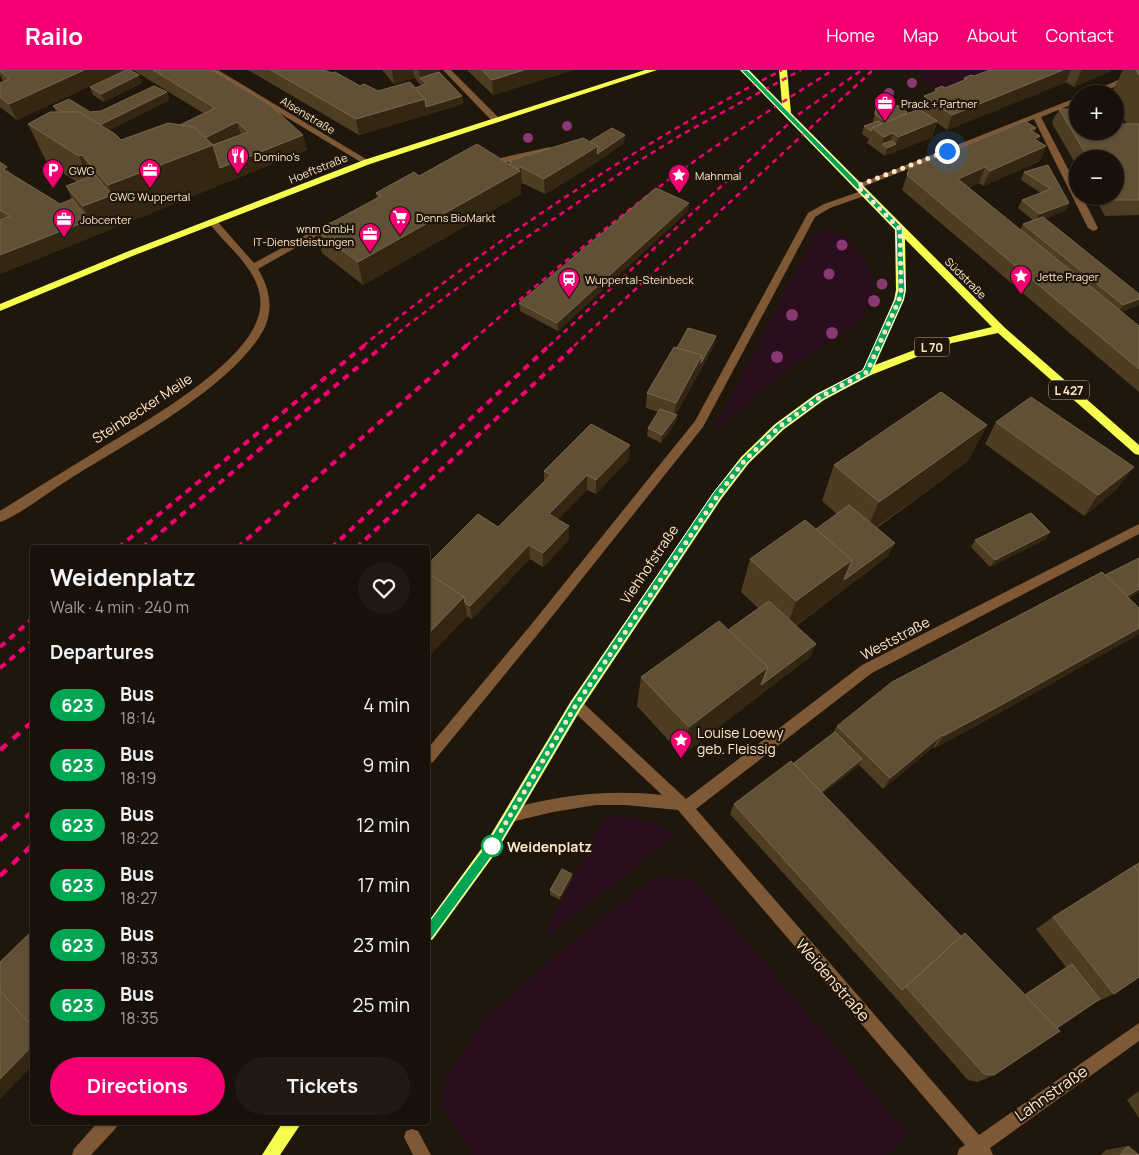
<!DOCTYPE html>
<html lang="en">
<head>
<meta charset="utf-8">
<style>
  :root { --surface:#171109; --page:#201a12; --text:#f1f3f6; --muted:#9e9d9c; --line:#36312a; --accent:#f40073 }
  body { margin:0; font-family:Manrope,sans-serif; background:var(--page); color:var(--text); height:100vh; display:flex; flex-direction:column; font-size:19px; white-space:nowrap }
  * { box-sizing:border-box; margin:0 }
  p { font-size:16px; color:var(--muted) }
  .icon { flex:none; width:28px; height:28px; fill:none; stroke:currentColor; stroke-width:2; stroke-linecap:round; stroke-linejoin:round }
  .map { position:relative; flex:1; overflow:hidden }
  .details { position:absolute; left:30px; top:475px; width:400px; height:580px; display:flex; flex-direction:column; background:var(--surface); border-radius:5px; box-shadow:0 1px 4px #0004,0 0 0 1px var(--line) }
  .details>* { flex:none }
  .badge { padding:0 10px; border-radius:16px; font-size:18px; line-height:32px }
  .controls { position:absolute; left:1069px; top:15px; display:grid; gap:10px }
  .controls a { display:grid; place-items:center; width:55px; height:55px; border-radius:50%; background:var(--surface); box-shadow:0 1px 4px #0004,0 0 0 1px var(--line); font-size:25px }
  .you { position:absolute; width:25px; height:25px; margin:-12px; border:4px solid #fff; border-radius:50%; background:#1a73e8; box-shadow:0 0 0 8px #1a73e833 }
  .map>.badge { position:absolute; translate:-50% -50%; box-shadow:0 0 0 2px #fff }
  h2 { padding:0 20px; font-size:19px; line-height:45px }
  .round { display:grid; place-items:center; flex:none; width:52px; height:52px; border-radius:26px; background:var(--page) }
  .head { display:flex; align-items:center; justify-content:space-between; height:85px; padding:0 20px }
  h1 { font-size:24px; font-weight:700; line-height:38px }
  .button { display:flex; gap:10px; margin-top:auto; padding:10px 20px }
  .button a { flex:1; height:58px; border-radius:30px; background:var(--accent); color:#fff; font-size:20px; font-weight:700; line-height:58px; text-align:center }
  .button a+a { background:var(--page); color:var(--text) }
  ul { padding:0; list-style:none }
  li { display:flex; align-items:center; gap:15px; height:60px; padding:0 20px }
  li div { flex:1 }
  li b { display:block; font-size:19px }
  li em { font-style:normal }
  li .badge { min-width:55px; font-weight:700; text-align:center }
  header { display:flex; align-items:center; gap:30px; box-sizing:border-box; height:70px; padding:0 25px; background:var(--accent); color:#fff }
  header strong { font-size:24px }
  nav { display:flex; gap:28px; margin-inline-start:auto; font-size:18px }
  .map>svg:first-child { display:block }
  .green { fill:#290f1e }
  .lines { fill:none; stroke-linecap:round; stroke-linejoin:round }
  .minor { fill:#7f5835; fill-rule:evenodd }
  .major { fill:#f6ff50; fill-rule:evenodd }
  .rail-far2 { stroke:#f40073; stroke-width:2.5; stroke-dasharray:5.5 4.5; stroke-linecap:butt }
  .rail-far1 { stroke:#f40073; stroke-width:4; stroke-dasharray:7 5.5; stroke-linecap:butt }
  .rail { stroke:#f40073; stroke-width:4.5; stroke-dasharray:9 8; stroke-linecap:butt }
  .tree { fill:#8a3873 }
  .wall { fill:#4d3e23 }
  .shaded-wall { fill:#332713 }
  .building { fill:#605035; stroke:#79674c }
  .line { fill:#00a651; stroke:#fff }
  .walk { stroke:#ffe6c9; stroke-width:5; stroke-dasharray:0 9 }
  .stop-dot { fill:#fff; stroke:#00a651; stroke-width:2.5 }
  .labels { text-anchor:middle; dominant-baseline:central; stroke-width:4.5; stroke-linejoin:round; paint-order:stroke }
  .far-poi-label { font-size:11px; fill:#ffe6c9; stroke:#1f170c; text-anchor:start }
  .far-street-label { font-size:11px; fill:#ffe6c9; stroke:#1f170c }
  .shield { fill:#1f170c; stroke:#bca890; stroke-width:1 }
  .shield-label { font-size:12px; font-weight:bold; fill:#ffe6c9 }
  .street-label { font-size:14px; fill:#ffe6c9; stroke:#1f170c }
  .poi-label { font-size:14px; fill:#ffe6c9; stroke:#1f170c; text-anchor:start }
  .stop-label { font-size:14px; font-weight:bold; fill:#ffe6c9; stroke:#1f170c; text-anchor:start }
  .near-street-label { font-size:16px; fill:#ffe6c9; stroke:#1f170c }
</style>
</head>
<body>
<header>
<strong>Railo</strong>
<nav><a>Home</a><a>Map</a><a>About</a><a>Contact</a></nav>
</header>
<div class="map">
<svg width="1139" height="1085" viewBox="0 0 1139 1085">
  <rect width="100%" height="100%" fill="#1f170c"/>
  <g class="green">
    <polygon points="925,0 1017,0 951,29 918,7"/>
    <polygon points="831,161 844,166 867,193 874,211 872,231 860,250 784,303 712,363 815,164"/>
    <path d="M616,746C639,747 657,753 677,765L546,867L545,862L604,748Z"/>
    <polygon points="658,805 694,809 908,1064 887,1085 472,1085 441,1036 445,1011 484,949 573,871"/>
  </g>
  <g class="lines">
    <g class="minor">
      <polygon points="208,0 218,0 371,92 364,94"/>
      <polygon points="443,0 451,0 499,48 499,52 493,52"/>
      <polygon points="1139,1 1139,6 1098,24 1086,24"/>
      <polygon points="1078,27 1078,32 1041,47 1078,118 1078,126 1082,126 1098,158 1096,160 1093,161 1088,158 1034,49 860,118 854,118 853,116"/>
      <polygon points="550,77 554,80 553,82 487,97 483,94 487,91"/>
      <polygon points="864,120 867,121 867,125 830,138 815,147 703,357 538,564 433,692 428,694 428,678 530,556 695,351 808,143 824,134"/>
      <path d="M214,150L217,151L254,193L328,153L331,152L336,155L258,199C270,218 274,241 263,261C230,319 125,374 68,410C50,421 18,446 0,452V441C32,421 64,401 97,381C140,354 253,293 260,239C265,204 228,178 209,153Z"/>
      <path d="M1139,454V464L872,603L696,739L979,1065L1139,953V971L990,1078L993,1085H957L959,1079L965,1075L678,740L625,735H596L553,742L511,752L506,750L504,745L506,740L511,738C562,725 610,719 662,725L571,639L569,635L571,631L576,629L581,631L686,729L862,595Z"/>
      <polygon points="98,1052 118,1052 116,1058 91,1085 72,1085 74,1079"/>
      <polygon points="412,1059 418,1061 431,1085 413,1085 404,1067 406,1061"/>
    </g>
    <g class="major">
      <polygon points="645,0 657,0 370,94 135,185 0,241 0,234 129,181 364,90"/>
      <path d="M740,0H749L782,34L779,0H787L791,43L1004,257L1139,375V385L1135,384L998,263L952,273L871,305L824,330L783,360L749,393L722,428L581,639L497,781L433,869L428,872V852L487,771L571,631L714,422L741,387L775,354L816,324L863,300L894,230L896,220L895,160ZM905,169L992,257L946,268L875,295L904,230L906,220Z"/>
      <polygon points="283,1052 302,1052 280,1085 262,1085"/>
    </g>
    <g class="rail-far2">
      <path d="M363,276C493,170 633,77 782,0"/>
      <polyline points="383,276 409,254 514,176 634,94 681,65 801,0"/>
      <path d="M466,276C534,217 602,159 675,105C726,68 779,34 833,0"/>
      <polyline points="549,276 799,44 862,0"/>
      <polyline points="574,276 873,0"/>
    </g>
    <g class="rail-far1">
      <polyline points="118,478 365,275"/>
      <polyline points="142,478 384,275"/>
      <polyline points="237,478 467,275"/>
      <polyline points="331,478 550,275"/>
      <polyline points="356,478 576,275"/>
      <polyline points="0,577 32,549"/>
      <polyline points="0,598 32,571"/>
    </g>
    <g class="rail">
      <polyline points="0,680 32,652"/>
      <polyline points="0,770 32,742"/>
      <polyline points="0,806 32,775"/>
    </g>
  </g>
  <g class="tree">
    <circle cx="912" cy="13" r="5"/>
    <circle cx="889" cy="23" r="5"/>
    <circle cx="567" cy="56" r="5"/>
    <circle cx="528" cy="68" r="5"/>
    <circle cx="842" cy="175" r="5.5"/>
    <circle cx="829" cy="204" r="5.5"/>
    <circle cx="882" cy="214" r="5.5"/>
    <circle cx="874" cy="231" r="6"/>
    <circle cx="792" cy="245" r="6"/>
    <circle cx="832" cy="263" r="6"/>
    <circle cx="777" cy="287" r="6"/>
  </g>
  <g class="wall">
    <polygon points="0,0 124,0 17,50 0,37 0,13 3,11 0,5"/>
    <polygon points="133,0 212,0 303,65 307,80 0,204 0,92 11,104 60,134 72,129 66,116 77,112 47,93 28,54 56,42 53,36 90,42 101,41 167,22 169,30 109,60 121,70 180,55 203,43"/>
    <polygon points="248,0 324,0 360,16 378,21 415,18 421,16 415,8 394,14 382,0 438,0 439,2 462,26 463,34 359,65"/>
    <polygon points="467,0 574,0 493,25"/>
    <polygon points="990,0 1111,0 1111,1 1074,17 1066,12 947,60 937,53 932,67 885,86 867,73 869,69 862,64 864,56 874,53 873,52 876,37 907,43 920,39 924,26 934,22 935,19 945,18 963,11 964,8 974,6"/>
    <polygon points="1123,0 1139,0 1139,145 1105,146 1094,126 1115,126 1115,89 1078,89 1078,98 1053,55 1053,54 1052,52 1056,44 1058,43 1059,39 1072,39 1073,36 1078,36 1078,61 1127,54 1115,35 1115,24 1111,24"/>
    <polygon points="142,13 104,32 93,25 90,17"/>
    <polygon points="1036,58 1034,62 1040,66 1038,71 1046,76 1039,92 983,116 979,113 968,118 1020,160 1023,154 1033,150 1018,138 1022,130 1041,123 1021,110 1024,102 1048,95 1069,133 1065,141 1045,148 1139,224 1139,235 1121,242 1139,256 1139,322 902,120 909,99"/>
    <polygon points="625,65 624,73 597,92 545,124 522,113 521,114 521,124 363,215 322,183 316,161 377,128 376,123 419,106 509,94 509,91 589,72"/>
    <polygon points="688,141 558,261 520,241 519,233"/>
    <polygon points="715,274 676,344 677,345 676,352 661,373 647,366 648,358 658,342 646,338 647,323 677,278"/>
    <polygon points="996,352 1118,418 1084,446 985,374"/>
    <polygon points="987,355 968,391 877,458 895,473 888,486 796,556 816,574 810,587 682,685 637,636 641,607 728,560 758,538 741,522 750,489 816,459 837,444 822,431 834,395"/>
    <polygon points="629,389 596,424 587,420 558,449 569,470 543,497 530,489 472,549 467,546 428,587 428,494 498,457 544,411 544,401"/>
    <polygon points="1050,462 1046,469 990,497 971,477 975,470"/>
    <polygon points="1129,528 1139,538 1139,564 992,647 935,678 933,677 883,719 859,695 823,723 961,866 965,863 1025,924 1066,897 1036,859 1053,847 1114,924 1094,933 1057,958 994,1005 978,1012 968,1010 894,926 730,744 734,734 794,693 833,663 837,656"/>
    <polygon points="572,809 560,830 550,825 550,820"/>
    <polygon points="1139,1021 1139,1048 1127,1030"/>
    <polygon points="1128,1076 1139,1085 1101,1085 1106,1080"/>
  </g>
  <g class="shaded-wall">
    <polygon points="84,0 124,0 17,50 9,34"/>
    <polygon points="392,0 413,0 415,8 394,14"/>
    <polygon points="419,0 438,0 439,9 420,8 421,15"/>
    <polygon points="524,0 574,0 493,25 492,10"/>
    <polygon points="1063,0 1071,0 1066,12 947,60 952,45"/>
    <polygon points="1083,0 1111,0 1111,1 1074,17 1081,1"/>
    <polygon points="139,5 142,13 104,32 101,24"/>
    <polygon points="167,22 169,30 91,69 88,61"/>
    <polygon points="462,26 463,34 427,45 426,37"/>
    <polygon points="425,29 427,45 359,65 356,49"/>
    <polygon points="937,51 932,67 894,82 898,67"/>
    <polygon points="237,52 242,67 303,65 307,80 0,204 0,185 89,150 83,136 112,125 108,115 193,74"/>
    <polygon points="893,63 889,77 896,74 894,82 885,86 887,78 882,74 884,67"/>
    <polygon points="625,65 624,73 597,92 597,84"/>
    <polygon points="1040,66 1034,82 1046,76 1039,92 983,116 990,101 1034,69"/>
    <polygon points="598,76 597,92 545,124 544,109"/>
    <polygon points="82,85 99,124 97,125 79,86"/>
    <polygon points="7,97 15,112 3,99"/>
    <polygon points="521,97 522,113 521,114 521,124 363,215 358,192"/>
    <polygon points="985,97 979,113 952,125 958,109"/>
    <polygon points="689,133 688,141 558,261 557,253"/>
    <polygon points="1069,133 1065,141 1035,152 1039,144"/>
    <polygon points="1139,229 1139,235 1118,243 1123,235"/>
    <polygon points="716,266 715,274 674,348 676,333 702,285"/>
    <polygon points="677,345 676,352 661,373 662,365"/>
    <polygon points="987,355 968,391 864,466 879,432"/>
    <polygon points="630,375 629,389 596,424 596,410"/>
    <polygon points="1134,397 1118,418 1084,446 1098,425"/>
    <polygon points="587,405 587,420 550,458 549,444"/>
    <polygon points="569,456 569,470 543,497 543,483"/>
    <polygon points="1050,462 1046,469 990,497 995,490"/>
    <polygon points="895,473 888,486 838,524 844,510"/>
    <polygon points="529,475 530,489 472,549 470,536"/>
    <polygon points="852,490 838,524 785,563 796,531"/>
    <polygon points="1139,519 1139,523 1113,537 1119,530"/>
    <polygon points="464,527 467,546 428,587 428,564"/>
    <polygon points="1139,558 1139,564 992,647 935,678 943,666"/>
    <polygon points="816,574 810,587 682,685 689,657 768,597"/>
    <polygon points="942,665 933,677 883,719 890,708"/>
    <polygon points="862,689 859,695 814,731 817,725"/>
    <polygon points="572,804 572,809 560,830 560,826"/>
    <polygon points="32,976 32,996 0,1029 0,1009"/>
  </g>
  <g class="building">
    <polygon points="0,0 84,0 9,34 0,27 0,13 9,9 0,1"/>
    <polygon points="126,0 130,0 139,5 101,24 90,17"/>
    <polygon points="153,0 212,0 270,35 303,65 220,98 213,75 248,62 237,52 205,68 194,57 180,55 215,38"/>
    <polygon points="271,0 324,0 332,3 335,2 360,16 364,14 378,21 410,12 425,29 356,49"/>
    <polygon points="482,0 524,0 492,10"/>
    <polygon points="990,0 1063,0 952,45 924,26 937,21 935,19 942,16 945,18 967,9 964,8 971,5 974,6"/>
    <polygon points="1136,0 1139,0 1139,5"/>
    <polygon points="439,2 462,26 426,37 425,29 415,18 427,14 420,8"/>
    <polygon points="154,16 167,22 100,55 79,42 62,42 53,36 69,29 90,42 101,41"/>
    <polygon points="887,34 899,36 907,42 907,43 888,51 883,50 875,44 876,37"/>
    <polygon points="1073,36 1078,36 1078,39 1074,39"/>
    <polygon points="919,39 937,51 898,67 893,63 884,67 872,58"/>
    <polygon points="1059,39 1078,39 1078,61 1115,61 1115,54 1139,54 1139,130 1113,130 1111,126 1115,126 1115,110 1121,110 1115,101 1115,89 1089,89"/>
    <polygon points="50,42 79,42 115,64 121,70 168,53 194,57 213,75 108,115 82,85 79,86 28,54"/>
    <polygon points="878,51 882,53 872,58 871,61 864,56"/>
    <polygon points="1025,51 1036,58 1030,60 1040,66 1034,69 1046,76 990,101 985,97 958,109 1139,256 1139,299 907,105 909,99"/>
    <polygon points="612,58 625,65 597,84 598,76 589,72"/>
    <polygon points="583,68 598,76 544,109 521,97 518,99 509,94 512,92 509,91"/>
    <polygon points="891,71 896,74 887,78 882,74"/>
    <polygon points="477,74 520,101 358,192 316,161 381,126 376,123 414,102 419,106"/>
    <polygon points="0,92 7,97 3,99 60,134 72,129 89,150 0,185 0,150 10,146 0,140"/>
    <polygon points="1048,95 1069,133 1039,144 1022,130 1051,119 1024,102"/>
    <polygon points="95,105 112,125 83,136 66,116"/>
    <polygon points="656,118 689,133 557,253 519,233"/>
    <polygon points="1043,147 1139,224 1139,229 1123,235 1023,154"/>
    <polygon points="688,258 716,266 701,293 702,285 677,278"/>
    <polygon points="674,277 702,285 676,333 647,323"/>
    <polygon points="941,322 987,355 879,432 834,395"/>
    <polygon points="1031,327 1134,397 1098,425 996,352"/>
    <polygon points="660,339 677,345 662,365 648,358"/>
    <polygon points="591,354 630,375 596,410 587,405 549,444 569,456 543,483 529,475 470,536 465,533 464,527 428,503 428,494 478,444 498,457 551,405 544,401"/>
    <polygon points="849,435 895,473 844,510 852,490 816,459"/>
    <polygon points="1031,443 1050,462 995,490 975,470"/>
    <polygon points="805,450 852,490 796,531 750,489"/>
    <polygon points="1139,488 1139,519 1127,526 1105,505"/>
    <polygon points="1102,502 1139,538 1139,558 1001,635 943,666 942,665 890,708 837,656 892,612"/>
    <polygon points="428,503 464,527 428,564"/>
    <polygon points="769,531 816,574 761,615 768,597 728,560"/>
    <polygon points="719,551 768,597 689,657 641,607"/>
    <polygon points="835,662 862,689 821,722 794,693"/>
    <polygon points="791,691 961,866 902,920 734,734"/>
    <polygon points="1139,793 1139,802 1134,796"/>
    <polygon points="1134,796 1139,802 1139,907 1114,924 1053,847"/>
    <polygon points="562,799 572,804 560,826 550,820"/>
    <polygon points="32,861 32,956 0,921 0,892"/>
    <polygon points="965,863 1060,961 994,1005 984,1004 906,917"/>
    <polygon points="1072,894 1100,929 1057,958 1025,925"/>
    <polygon points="0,921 32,956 32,976 0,1009"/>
    <polygon points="1128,1076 1139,1085 1120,1085"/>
  </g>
  <polygon class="line" points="741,0 747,0 902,157 905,220 903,230 870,304 823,329 782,359 748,392 721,427 579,639 496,780 432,868 428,870 423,868 422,864 423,860 488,773 572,632 714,422 742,388 776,355 817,325 863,300 895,230 898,220 896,159"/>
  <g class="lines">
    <polyline class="walk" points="492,776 576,635 718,425 745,390 779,357 820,327 867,302 899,230 901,220 900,159 857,116 947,81"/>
  </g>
  <defs>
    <g id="office-pin" transform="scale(1.125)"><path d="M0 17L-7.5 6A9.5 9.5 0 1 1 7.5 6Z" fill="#f40073" stroke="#1f170c"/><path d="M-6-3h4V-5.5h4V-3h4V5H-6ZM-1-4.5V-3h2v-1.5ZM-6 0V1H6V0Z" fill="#fff"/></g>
    <g id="restaurant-pin" transform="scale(1.125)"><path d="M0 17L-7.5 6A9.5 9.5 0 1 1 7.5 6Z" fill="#f40073" stroke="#1f170c"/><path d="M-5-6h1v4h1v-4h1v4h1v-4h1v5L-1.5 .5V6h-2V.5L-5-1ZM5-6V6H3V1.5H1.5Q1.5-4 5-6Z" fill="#fff"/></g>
    <g id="parking-pin" transform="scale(1.125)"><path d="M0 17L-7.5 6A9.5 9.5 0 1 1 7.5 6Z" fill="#f40073" stroke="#1f170c"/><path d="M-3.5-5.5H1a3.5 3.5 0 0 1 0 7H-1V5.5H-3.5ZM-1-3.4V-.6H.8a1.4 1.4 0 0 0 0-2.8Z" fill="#fff"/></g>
    <g id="sight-pin" transform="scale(1.125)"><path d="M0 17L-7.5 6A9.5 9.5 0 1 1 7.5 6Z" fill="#f40073" stroke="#1f170c"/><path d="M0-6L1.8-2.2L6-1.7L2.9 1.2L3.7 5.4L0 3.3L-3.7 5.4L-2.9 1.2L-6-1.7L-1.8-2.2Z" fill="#fff"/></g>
    <g id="supermarket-pin" transform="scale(1.125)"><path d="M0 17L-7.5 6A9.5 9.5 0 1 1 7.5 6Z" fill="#f40073" stroke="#1f170c"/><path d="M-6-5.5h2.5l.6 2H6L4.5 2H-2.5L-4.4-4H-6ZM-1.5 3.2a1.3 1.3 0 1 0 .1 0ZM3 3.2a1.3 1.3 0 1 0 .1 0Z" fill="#fff"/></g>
    <g id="station-pin" transform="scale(1.125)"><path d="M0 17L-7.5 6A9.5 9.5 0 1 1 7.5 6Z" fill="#f40073" stroke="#1f170c"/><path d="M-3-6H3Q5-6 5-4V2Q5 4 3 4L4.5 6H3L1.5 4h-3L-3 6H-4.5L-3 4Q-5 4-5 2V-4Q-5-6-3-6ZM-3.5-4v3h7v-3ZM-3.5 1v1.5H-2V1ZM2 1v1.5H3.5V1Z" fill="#fff"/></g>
  </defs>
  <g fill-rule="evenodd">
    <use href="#office-pin" x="885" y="33"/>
    <use href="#restaurant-pin" x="238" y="86"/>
    <use href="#parking-pin" x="53" y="100"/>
    <use href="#office-pin" x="150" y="100"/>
    <use href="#sight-pin" x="679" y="105"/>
    <use href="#supermarket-pin" x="400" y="147"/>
    <use href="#office-pin" x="64" y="149"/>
    <use href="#office-pin" x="370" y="164"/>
    <use href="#sight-pin" x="1021" y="206"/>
    <use href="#station-pin" x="569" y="209"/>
    <use href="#sight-pin" x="681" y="670"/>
  </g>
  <circle class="stop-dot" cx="492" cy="776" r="10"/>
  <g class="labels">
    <g class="far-poi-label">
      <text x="901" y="33">Prack + Partner</text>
      <text x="254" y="86">Domino's</text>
      <text x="69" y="100">GWG</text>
      <text x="695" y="105">Mahnmal</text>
      <text x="150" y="126" text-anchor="middle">GWG Wuppertal</text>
      <text x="416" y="147">Denns BioMarkt</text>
      <text x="80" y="149">Jobcenter</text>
      <text x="354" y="158" text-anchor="end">wnm GmbH<tspan x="354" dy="13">IT-Dienstleistungen</tspan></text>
      <text x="1037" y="206">Jette Prager</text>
      <text x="585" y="209">Wuppertal-Steinbeck</text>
    </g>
    <g class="far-street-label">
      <text transform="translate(308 45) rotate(31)">Alsenstraße</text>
      <text transform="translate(318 98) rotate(-22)">Hoeftstraße</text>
      <text transform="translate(966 208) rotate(45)">Südstraße</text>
    </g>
    <g class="shield">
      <rect x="914.5" y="267.5" width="35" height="19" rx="4"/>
      <rect x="1049" y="310.5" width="40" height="19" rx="4"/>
    </g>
    <g class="shield-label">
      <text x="932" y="277">L 70</text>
      <text x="1069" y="320">L 427</text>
    </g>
    <g class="street-label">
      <text transform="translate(142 338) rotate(-33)">Steinbecker Meile</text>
      <text transform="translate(649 494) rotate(-56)">Viehhofstraße</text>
      <text transform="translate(895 568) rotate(-28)">Weststraße</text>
    </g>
    <g class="poi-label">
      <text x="697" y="662">Louise Loewy<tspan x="697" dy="16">geb. Fleissig</tspan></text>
    </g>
    <g class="stop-label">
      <text x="507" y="776">Weidenplatz</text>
    </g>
    <g class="near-street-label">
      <text transform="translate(833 910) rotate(49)">Weidenstraße</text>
      <text transform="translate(1051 1023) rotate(-35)">Lahnstraße</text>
    </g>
  </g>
</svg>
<div class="controls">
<a>+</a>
<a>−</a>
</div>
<div class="you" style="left:947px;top:81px"></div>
<section class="details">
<div class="head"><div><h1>Weidenplatz</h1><p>Walk · 4 min · 240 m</p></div><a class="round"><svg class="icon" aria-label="heart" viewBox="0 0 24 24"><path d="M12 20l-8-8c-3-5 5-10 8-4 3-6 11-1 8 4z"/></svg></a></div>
<h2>Departures</h2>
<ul>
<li><span class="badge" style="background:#00a651;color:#fff">623</span><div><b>Bus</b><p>18:14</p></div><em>4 min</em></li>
<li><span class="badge" style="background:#00a651;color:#fff">623</span><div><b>Bus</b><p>18:19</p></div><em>9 min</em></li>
<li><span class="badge" style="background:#00a651;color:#fff">623</span><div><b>Bus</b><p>18:22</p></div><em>12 min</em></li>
<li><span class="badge" style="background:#00a651;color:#fff">623</span><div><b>Bus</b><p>18:27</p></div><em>17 min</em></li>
<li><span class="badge" style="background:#00a651;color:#fff">623</span><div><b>Bus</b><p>18:33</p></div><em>23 min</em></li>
<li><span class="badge" style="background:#00a651;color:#fff">623</span><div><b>Bus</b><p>18:35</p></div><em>25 min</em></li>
</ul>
<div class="button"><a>Directions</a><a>Tickets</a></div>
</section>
</div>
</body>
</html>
